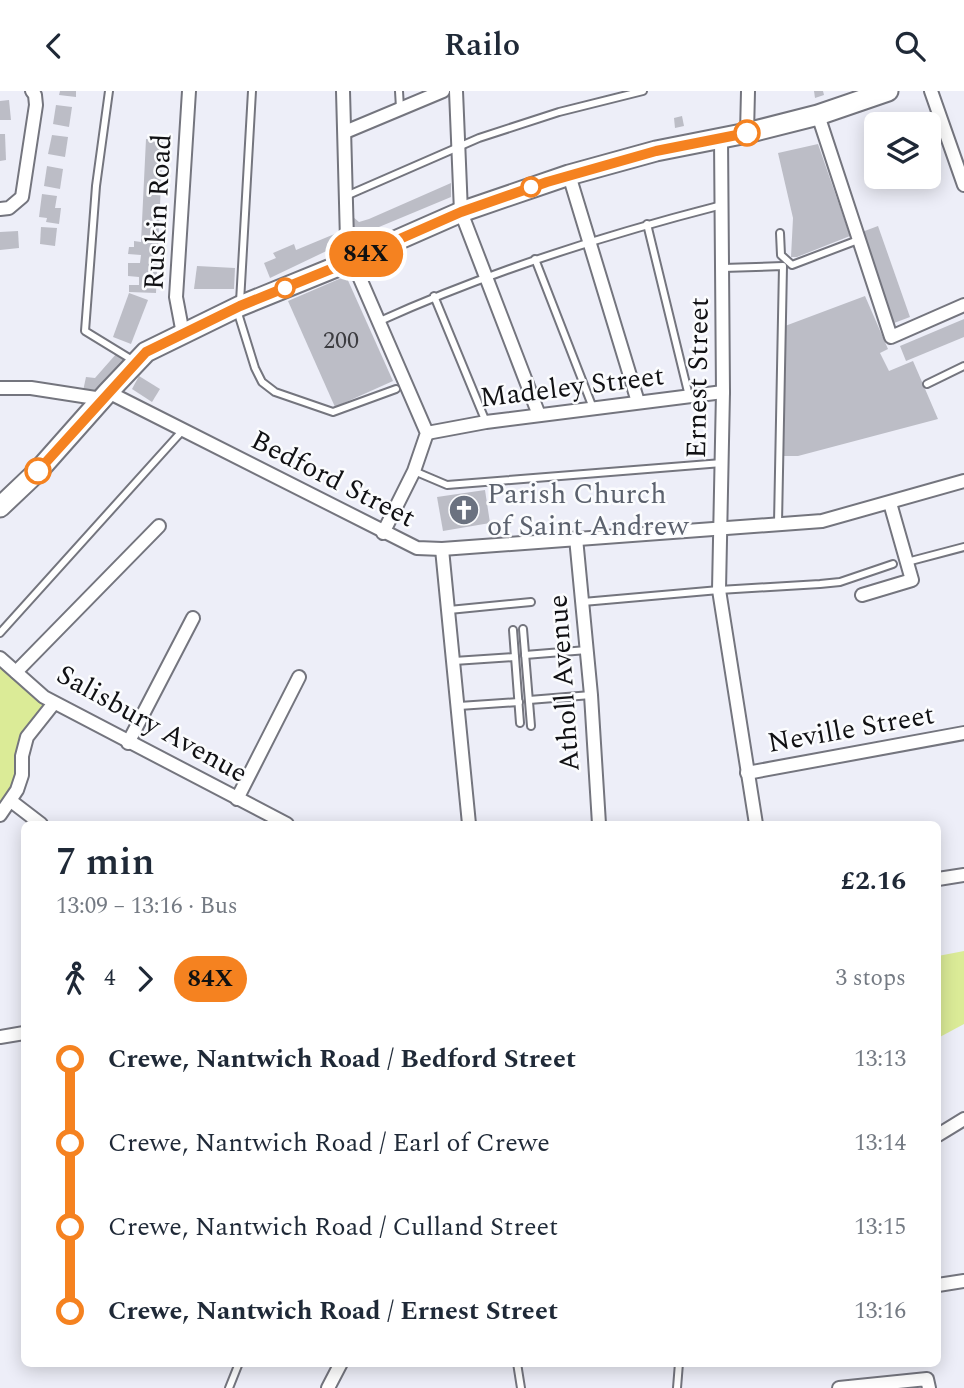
<!DOCTYPE html>
<html lang="en">
<head>
<meta charset="utf-8">
<style>
  :root { --surface:#fff; --page:#f2f2f3; --text:#1f2937; --muted:#747a83 }
  body { margin:0; font-family:Spectral,serif; background:var(--page); color:var(--text); height:100vh; display:flex; flex-direction:column; font-size:26px; white-space:nowrap }
  * { box-sizing:border-box; margin:0 }
  p { font-size:23px; color:var(--muted) }
  .icon { flex:none; width:38px; height:38px; fill:none; stroke:currentColor; stroke-width:2; stroke-linecap:round; stroke-linejoin:round }
  .map { position:relative; flex:1; overflow:hidden }
  .details { position:absolute; left:21px; top:730px; width:920px; height:546px; display:flex; flex-direction:column; background:var(--surface); border-radius:10px; box-shadow:0 4px 18px #0003 }
  .details>* { flex:none }
  .badge { padding:0 14px; border-radius:23px; font-size:24px; line-height:46px }
  .tools { position:absolute; left:864px; top:21px; display:grid; gap:14px }
  .tools a { display:grid; place-items:center; width:77px; height:77px; border-radius:10px; background:var(--surface); box-shadow:0 4px 18px #0003; font-size:35px }
  .map>.badge { position:absolute; translate:-50% -50%; box-shadow:0 0 0 4px #fff }
  .legs { display:flex; align-items:center; gap:10px; height:77px; padding:0 35px; font-size:23px }
  .legs p { margin-inline-start:auto }
  .summary { display:flex; align-items:center; justify-content:space-between; height:119px; padding:0 35px }
  h1 { font-size:38px; font-weight:600; line-height:52px }
  ul { padding:0 35px; list-style:none }
  li { display:flex; align-items:center; gap:24px; height:84px; font-size:26px }
  li i { display:grid; place-items:center; width:10px; height:100%; margin:0 9px; background:currentColor }
  li i::after { content:''; width:18px; height:18px; margin:-9px; border:5px solid; border-radius:50%; background:var(--surface) }
  li p { margin-inline-start:auto }
  li:first-child i { background:linear-gradient(#0000 50%,currentColor 0) }
  li:last-child i { background:linear-gradient(currentColor 50%,#0000 0) }
  header { display:flex; justify-content:space-between; align-items:center; height:91px; padding:0 35px; background:var(--surface); font-size:32px; font-weight:600 }
  .map>svg:first-child { display:block }
  .green { fill:#dbeb97 }
  .building { fill:#bcbdc6 }
  .lines { fill:none; stroke-linecap:round; stroke-linejoin:round }
  .service-casing { stroke:#74757e; stroke-width:10 }
  .minor-casing { stroke:#74757e; stroke-width:16 }
  .primary-casing { stroke:#74757e; stroke-width:23 }
  .service { stroke:#fff; stroke-width:6 }
  .minor { stroke:#fff; stroke-width:12 }
  .primary { stroke:#fff; stroke-width:19 }
  .line-1-casing { stroke:#fff; stroke-width:16 }
  .line-1 { stroke:#f58220; stroke-width:10 }
  .stop-1-dot { fill:#fff; stroke:#f58220; stroke-width:3.5 }
  .labels { text-anchor:middle; dominant-baseline:central; stroke-width:5; stroke-linejoin:round; paint-order:stroke }
  .number-label { font-size:24px; fill:#3c3c40 }
  .street-label { font-size:28px; fill:#111114; stroke:#fbfcfe }
  .worship-label { font-size:28px; fill:#5b616d; stroke:#fbfcfe; text-anchor:start }
</style>
</head>
<body>
<header><svg class="icon" aria-label="back" viewBox="0 0 24 24"><path d="M15 5l-7 7 7 7"/></svg>Railo<svg class="icon" aria-label="search" viewBox="0 0 24 24"><circle cx="10" cy="10" r="6"/><path d="M15 15l6 6"/></svg></header>
<div class="map">
<svg width="964" height="1297" viewBox="0 0 964 1297">
  <rect width="100%" height="100%" fill="#edeef8"/>
  <g class="green">
    <polygon points="0,567 54,612 27,646 22,684 0,723"/>
    <polygon points="964,860 964,933 938,947 938,865"/>
  </g>
  <g class="building">
    <polygon points="60,0 76,0 76,6 59,4"/>
    <polygon points="814,0 823,0 824,4 815,7"/>
    <polygon points="9,9 11,29 0,29 0,10"/>
    <polygon points="56,14 72,16 69,36 53,33"/>
    <polygon points="682,25 684,35 675,37 674,27"/>
    <polygon points="0,43 5,43 6,69 0,70"/>
    <polygon points="52,44 68,46 65,66 48,63"/>
    <polygon points="146,48 163,49 156,202 129,201 129,194 139,194 139,186 128,185 128,172 140,172 141,164 128,163 129,156 134,156 134,150 141,151"/>
    <polygon points="818,53 850,145 797,166 791,166 793,127 778,62"/>
    <polygon points="47,75 63,78 60,98 44,95"/>
    <polygon points="451,92 451,106 355,146 353,126 359,131 369,128"/>
    <polygon points="42,103 57,105 55,117 61,117 59,133 46,131 47,127 39,126"/>
    <polygon points="878,135 910,226 894,232 862,141"/>
    <polygon points="41,136 57,137 55,155 40,153"/>
    <polygon points="18,140 19,157 0,159 0,141"/>
    <polygon points="337,142 339,154 270,187 264,172 276,167 273,162 294,153 296,159"/>
    <polygon points="197,175 235,177 234,198 194,198"/>
    <polygon points="346,185 393,290 335,316 288,210"/>
    <polygon points="129,202 148,209 131,253 113,246"/>
    <polygon points="865,205 888,258 880,262 889,280 913,270 938,328 798,365 784,365 785,235"/>
    <polygon points="964,228 964,246 906,270 900,255"/>
    <polygon points="117,262 127,270 99,302 83,300 86,286 95,287"/>
    <polygon points="139,285 160,298 152,311 132,298"/>
    <polygon points="485,399 490,432 443,440 437,406"/>
  </g>
  <g class="lines">
    <g class="service-casing">
      <g id="service">
        <polyline points="109,0 96,95 85,240 134,270"/>
        <polyline points="399,0 400,17"/>
        <polyline points="346,105 479,47 559,21 643,0"/>
        <polyline points="647,133 689,305"/>
        <polyline points="780,142 781,164 792,174 858,149"/>
        <polyline points="535,168 593,317"/>
        <polyline points="723,177 783,175 778,432"/>
        <polyline points="434,205 486,331"/>
        <polyline points="240,211 252,0"/>
        <polyline points="237,219 255,277 262,291 275,301 333,321 396,298"/>
        <path d="M380,230C490,180 605,144 722,114"/>
        <polyline points="927,293 964,275"/>
        <polyline points="414,380 447,394 722,372"/>
        <polyline points="907,471 964,456"/>
        <polyline points="583,511 719,499 820,493 840,491 893,473"/>
        <polyline points="449,519 531,511"/>
        <polyline points="523,538 531,635"/>
        <polyline points="513,539 520,632"/>
        <polyline points="0,542 183,339"/>
        <polyline points="525,564 587,559"/>
        <polyline points="454,570 515,566"/>
        <polyline points="529,609 591,604"/>
        <polyline points="459,615 519,611"/>
        <polyline points="517,1272 521,1297"/>
        <polyline points="229,1297 239,1272"/>
        <polyline points="677,1297 679,1272"/>
      </g>
    </g>
    <g class="minor-casing">
      <g id="minor">
        <polyline points="343,0 347,149 352,169 427,342 414,380 383,442"/>
        <polyline points="456,0 461,121 539,324"/>
        <polyline points="931,0 964,94"/>
        <polyline points="818,24 891,246 964,214"/>
        <polyline points="345,41 443,0"/>
        <polyline points="747,42 748,0"/>
        <polyline points="721,47 723,301 719,499 756,733"/>
        <polyline points="569,84 638,311"/>
        <polyline points="0,118 9,117 22,106 36,14 35,4 32,0"/>
        <polyline points="183,243 176,206 189,0"/>
        <polyline points="0,297 31,297 102,308"/>
        <polyline points="108,301 417,457 442,458 822,430 964,390"/>
        <polyline points="427,342 486,331 723,301"/>
        <polyline points="576,447 591,604 599,733"/>
        <polyline points="442,458 469,733"/>
        <polyline points="862,504 912,489 890,412"/>
        <polyline points="0,567 44,606 287,733"/>
        <polyline points="16,581 159,435"/>
        <polyline points="128,652 193,527"/>
        <polyline points="747,682 964,642"/>
        <polyline points="237,708 299,586"/>
        <polyline points="11,710 41,733"/>
        <polyline points="0,724 17,699 22,684 22,665 27,646 54,612"/>
        <polyline points="938,788 964,784"/>
        <polyline points="0,946 24,942"/>
        <polyline points="938,1044 964,1028"/>
        <polyline points="938,1194 964,1190"/>
        <polyline points="328,1297 341,1272"/>
        <polyline points="839,1297 927,1288 929,1297"/>
      </g>
    </g>
    <g class="primary-casing">
      <polyline id="primary" points="0,416 38,380 108,301 146,261 240,215 336,176 461,121 569,84 656,60 747,42 818,24 888,0"/>
    </g>
    <use href="#service" class="service"/>
    <use href="#minor" class="minor"/>
    <use href="#primary" class="primary"/>
  </g>
  <g class="lines">
    <g class="line-1-casing">
      <polyline id="line-1" points="38,380 146,261 240,215 336,176 461,121 547,91 656,60 747,42"/>
    </g>
    <use href="#line-1" class="line-1"/>
  </g>
  <defs>
    <g id="church-disc" transform="scale(1.575)"><circle r="9.5" fill="#6b7280" stroke="#fbfcfe"/><path d="M-1.2-6h2.4v3.5h3.3v2.4h-3.3V6h-2.4V-.1h-3.3v-2.4h3.3Z" fill="#fff"/></g>
  </defs>
  <g fill-rule="evenodd">
    <use href="#church-disc" x="464" y="419"/>
  </g>
  <g class="stop-1-dot">
    <circle cx="747" cy="42" r="12"/>
    <circle cx="531" cy="96" r="9"/>
    <circle cx="285" cy="197" r="9"/>
    <circle cx="38" cy="380" r="12"/>
  </g>
  <g class="labels">
    <g class="number-label">
      <text x="341" y="250">200</text>
    </g>
    <g class="street-label">
      <text transform="translate(158 121) rotate(-87)">Ruskin Road</text>
      <text transform="translate(698 287) rotate(-89)">Ernest Street</text>
      <text transform="translate(572 296) rotate(-7)">Madeley Street</text>
      <text transform="translate(333 388) rotate(27)">Bedford Street</text>
      <text transform="translate(564 592) rotate(-94)">Atholl Avenue</text>
      <text transform="translate(152 633) rotate(29)">Salisbury Avenue</text>
      <text transform="translate(851 638) rotate(-10)">Neville Street</text>
    </g>
    <g class="worship-label">
      <text x="487" y="403">Parish Church<tspan x="487" dy="32">of Saint Andrew</tspan></text>
    </g>
  </g>
</svg>
<div class="tools">
<a><svg class="icon" aria-label="layers" viewBox="0 0 24 24"><path d="M12 4l9 5-9 5-9-5zM3 14l9 5 9-5"/></svg></a>
</div>
<b class="badge" style="left:366px;top:163px;background:#f58220;color:#111">84X</b>
<section class="details">
<div class="summary"><div><h1>7 min</h1><p>13:09 – 13:16 · Bus</p></div><b>£2.16</b></div>
<div class="legs"><svg class="icon" aria-label="walk" viewBox="0 0 24 24"><circle cx="13" cy="4" r="2"/><path d="M13 8l-2 6 4 7M11 14l-3 7M7 12l3-4h3l4 4"/></svg>4<svg class="icon" aria-label="forward" viewBox="0 0 24 24"><path d="M9 5l7 7-7 7"/></svg><b class="badge" style="background:#f58220;color:#111">84X</b><p>3 stops</p></div>
<ul>
<li><i style="color:#f58220"></i><b>Crewe, Nantwich Road / Bedford Street</b><p>13:13</p></li>
<li><i style="color:#f58220"></i><span>Crewe, Nantwich Road / Earl of Crewe</span><p>13:14</p></li>
<li><i style="color:#f58220"></i><span>Crewe, Nantwich Road / Culland Street</span><p>13:15</p></li>
<li><i style="color:#f58220"></i><b>Crewe, Nantwich Road / Ernest Street</b><p>13:16</p></li>
</ul>
</section>
</div>
</body>
</html>
